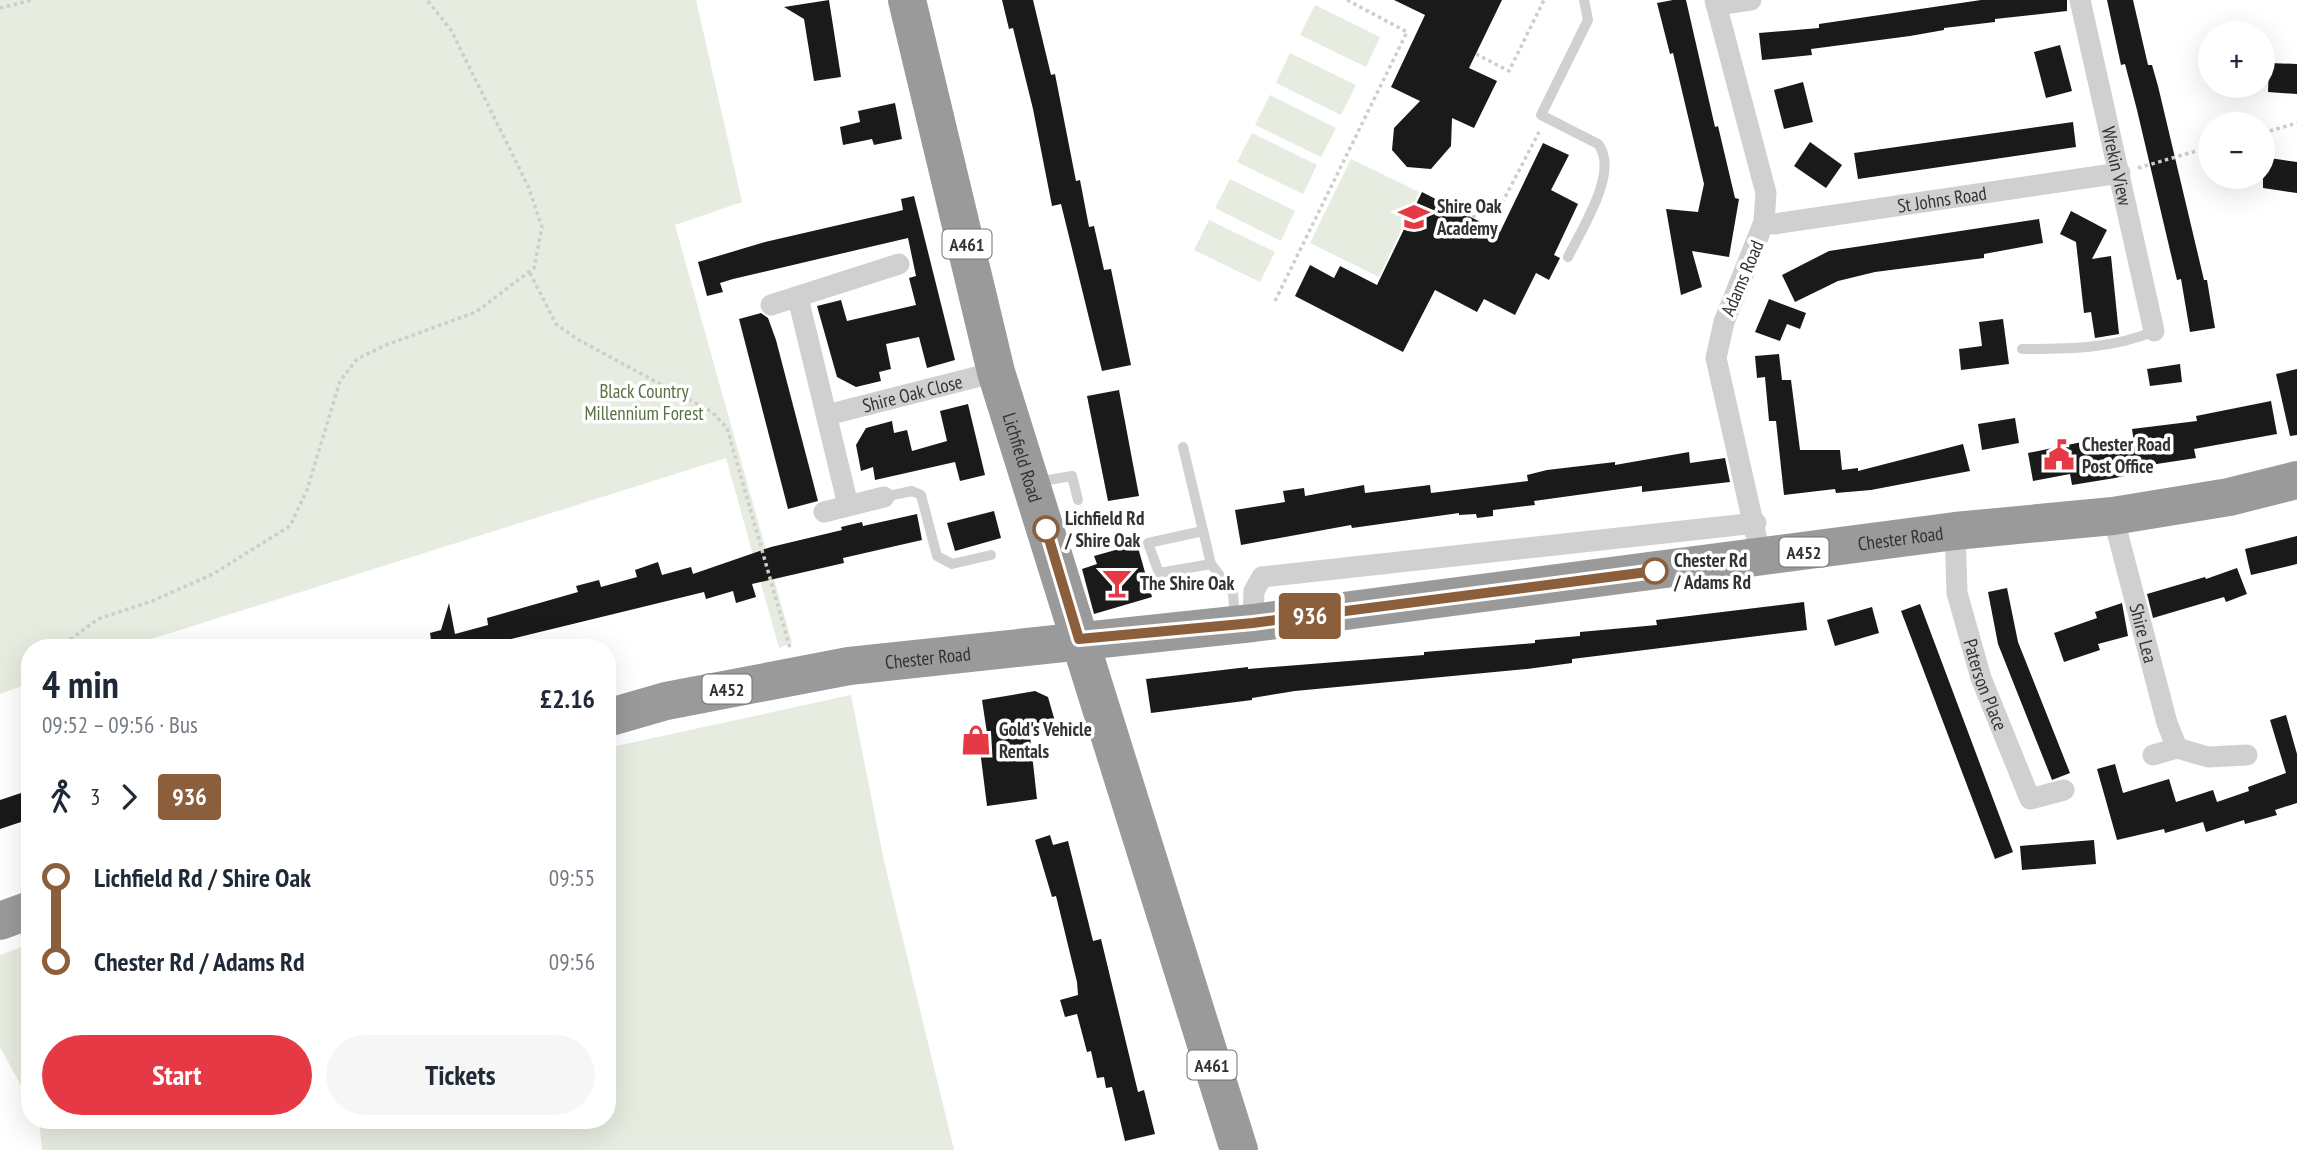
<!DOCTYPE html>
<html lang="en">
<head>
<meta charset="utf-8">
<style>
  :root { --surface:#fff; --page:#f6f6f7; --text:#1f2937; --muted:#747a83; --accent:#e63946 }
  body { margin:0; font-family:"PT Sans Narrow",sans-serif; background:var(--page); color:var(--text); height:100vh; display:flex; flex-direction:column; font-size:26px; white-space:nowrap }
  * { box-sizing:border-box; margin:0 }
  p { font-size:23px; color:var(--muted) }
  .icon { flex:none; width:38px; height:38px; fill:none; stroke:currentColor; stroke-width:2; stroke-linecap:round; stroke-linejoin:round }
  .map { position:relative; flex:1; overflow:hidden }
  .side { position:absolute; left:21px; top:639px; width:595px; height:490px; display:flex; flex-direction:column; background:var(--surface); border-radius:28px; box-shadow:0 7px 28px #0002 }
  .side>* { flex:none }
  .badge { padding:0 14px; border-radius:5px; font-size:24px; line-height:46px }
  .buttons { position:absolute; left:2198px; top:21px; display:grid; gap:14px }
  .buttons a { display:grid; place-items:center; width:77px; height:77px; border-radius:50%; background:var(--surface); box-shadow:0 7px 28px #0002; font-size:35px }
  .map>.badge { position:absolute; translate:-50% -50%; box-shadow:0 0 0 4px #fff }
  .legs { display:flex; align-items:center; gap:10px; height:77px; padding:0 21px; font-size:23px }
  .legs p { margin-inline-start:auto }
  .head { display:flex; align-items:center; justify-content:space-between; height:119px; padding:0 21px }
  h1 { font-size:38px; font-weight:800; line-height:52px }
  .cta { display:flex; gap:14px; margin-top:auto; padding:14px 21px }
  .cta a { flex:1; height:80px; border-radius:42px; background:var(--accent); color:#fff; font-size:28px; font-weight:800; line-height:80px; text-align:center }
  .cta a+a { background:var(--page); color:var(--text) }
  ul { padding:0 21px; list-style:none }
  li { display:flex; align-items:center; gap:24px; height:84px; font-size:26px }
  li i { display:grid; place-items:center; width:10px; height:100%; margin:0 9px; background:currentColor }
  li i::after { content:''; width:18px; height:18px; margin:-9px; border:5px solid; border-radius:50%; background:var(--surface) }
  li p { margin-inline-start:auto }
  li:first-child i { background:linear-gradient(#0000 50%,currentColor 0) }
  li:last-child i { background:linear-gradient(currentColor 50%,#0000 0) }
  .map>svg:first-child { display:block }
  .green { fill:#e6ecdf }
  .building { fill:#1a1a1a }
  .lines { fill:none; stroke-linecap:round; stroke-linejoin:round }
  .path { stroke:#cdcdcd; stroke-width:3.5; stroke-dasharray:3.5 3.5; stroke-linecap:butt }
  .lane { stroke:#d0d0d0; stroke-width:10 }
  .street { stroke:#d0d0d0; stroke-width:21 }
  .highway { stroke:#9a9a9a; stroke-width:38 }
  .line-1-casing { stroke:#fff; stroke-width:16 }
  .line-1 { stroke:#8b5e3c; stroke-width:10 }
  .stop-1-dot { fill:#fff; stroke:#8b5e3c; stroke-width:3.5 }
  .labels { text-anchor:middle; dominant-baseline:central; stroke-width:7; stroke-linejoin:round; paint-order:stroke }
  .shield { fill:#fff; stroke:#707070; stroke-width:2 }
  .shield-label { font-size:18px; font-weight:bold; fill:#333 }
  .street-label { font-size:19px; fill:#333; stroke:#fff }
  .poi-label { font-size:19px; font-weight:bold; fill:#333; stroke:#fff; text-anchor:start }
  .park-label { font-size:19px; fill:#56703f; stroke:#fff }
  .stop-label { font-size:19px; font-weight:bold; fill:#333; stroke:#fff; text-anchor:start }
</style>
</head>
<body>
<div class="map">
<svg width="2297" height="1150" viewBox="0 0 2297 1150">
  <rect width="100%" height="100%" fill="#fff"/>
  <g class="green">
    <polygon points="0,0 696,0 742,202 675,225 792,643 779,648 726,458 126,647 30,648 30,683 0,694"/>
    <polygon points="1315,5 1380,37 1366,67 1300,35"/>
    <polygon points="1290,53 1356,85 1341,115 1276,83"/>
    <polygon points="1270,95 1336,128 1321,157 1255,125"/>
    <polygon points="1252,133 1317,165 1303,194 1237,162"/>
    <polygon points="1351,159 1419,192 1379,277 1310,243"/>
    <polygon points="1230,179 1295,211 1281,241 1215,208"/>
    <polygon points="1209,220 1275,252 1260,282 1194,250"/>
    <polygon points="851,695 884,861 954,1150 42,1150 39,1120 607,1120 607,748"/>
    <polygon points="30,944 30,1102 0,1047 0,955"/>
  </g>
  <g class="building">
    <polygon points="829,0 841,77 814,81 804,19 784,7"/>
    <polygon points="1002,0 1033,0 1051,75 1055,74 1076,181 1080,180 1089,227 1094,226 1104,270 1111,269 1131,365 1102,371 1061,204 1052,206 1033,109 1013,28 1009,29"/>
    <polygon points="1394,0 1502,0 1469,68 1497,81 1474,128 1452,118 1451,146 1431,169 1407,167 1392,150 1394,128 1420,101 1391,87 1425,15"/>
    <polygon points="1673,0 1686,0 1715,127 1718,126 1735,198 1739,199 1729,257 1692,251 1702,287 1681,295 1666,209 1698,212 1704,184 1673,53 1670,54 1657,3"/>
    <polygon points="1981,0 2067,0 2067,11 1995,19 1995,22 1944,28 1944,30 1910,36 1811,49 1812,55 1762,60 1759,33 1819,28 1819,24"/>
    <polygon points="2107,0 2133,0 2148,65 2152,65 2158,86 2204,280 2207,280 2215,328 2190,332 2181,279 2177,280 2137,110 2125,64 2121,65"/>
    <polygon points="2060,45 2072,91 2046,98 2034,52"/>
    <polygon points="2269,63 2297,64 2297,94 2268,92"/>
    <polygon points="1803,82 1813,122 1784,129 1774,90"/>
    <polygon points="895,103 902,139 874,145 872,139 843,145 840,127 860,122 858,111"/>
    <polygon points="2073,122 2076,147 1858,179 1854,153"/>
    <polygon points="1810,142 1842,165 1826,188 1794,166"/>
    <polygon points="1543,143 1569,155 1551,190 1578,204 1554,255 1560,258 1549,280 1536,273 1515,315 1484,299 1477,312 1435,290 1403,352 1295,296 1310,265 1334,278 1340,266 1377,285 1422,192 1500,232"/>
    <polygon points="2263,157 2297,162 2297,193 2263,188"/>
    <polygon points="914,196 955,360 927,368 919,337 886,344 891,369 879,372 881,381 856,387 837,377 817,306 841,300 847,321 916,305 909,278 916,276 908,238 733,279 720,283 723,292 707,296 698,262 765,242 895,212 903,210 901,199"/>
    <polygon points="2071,211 2107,230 2092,259 2111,256 2119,334 2095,338 2091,312 2084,313 2076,242 2060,234"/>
    <polygon points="2039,219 2043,243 1984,254 1984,258 1875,272 1838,281 1795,302 1782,275 1829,251"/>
    <polygon points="1769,299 1806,313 1800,329 1787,324 1780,341 1755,332"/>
    <polygon points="761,313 768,318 776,340 818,501 788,509 739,319"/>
    <polygon points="2003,319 2009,364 1961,370 1959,349 1982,346 1979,322"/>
    <polygon points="1779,354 1782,380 1791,380 1800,450 1840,450 1842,470 1858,468 1858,471 1963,444 1970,471 1871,490 1836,493 1835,489 1784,495 1776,421 1769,421 1765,377 1757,378 1755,356"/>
    <polygon points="2180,364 2182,382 2150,386 2147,369"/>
    <polygon points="2297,369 2297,435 2290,436 2276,374"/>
    <polygon points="1119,390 1139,496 1108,501 1087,396"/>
    <polygon points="2271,401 2277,434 2194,449 2196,458 2137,467 2138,473 2115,478 2072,485 2070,474 2033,481 2028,453 2087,441 2089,452 2134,442 2132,429 2197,421 2196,416"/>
    <polygon points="968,404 985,475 960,481 955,462 875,480 873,467 861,471 856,445 866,428 892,421 894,433 907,430 912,451 947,441 940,411"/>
    <polygon points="2015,418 2019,443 1982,450 1978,424"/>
    <polygon points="1689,452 1690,463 1725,458 1730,482 1642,492 1642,486 1534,501 1535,505 1493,510 1493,516 1477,518 1476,514 1459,515 1459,513 1352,528 1351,525 1241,545 1235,510 1285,502 1283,491 1304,488 1305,496 1364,485 1365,493 1430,485 1431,493 1528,481 1527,475 1547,470 1615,462 1615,465"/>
    <polygon points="994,511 1001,538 955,551 947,523"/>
    <polygon points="917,514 922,540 843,558 844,563 752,584 756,597 736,603 733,591 706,599 704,592 507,640 509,648 424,648 424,642 431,640 430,633 441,630 449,603 455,634 488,625 487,618 578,592 576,586 599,580 601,587 637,577 635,570 658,562 662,575 691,567 693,574 771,547 842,530 841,527 862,522 863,526"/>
    <polygon points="2297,536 2297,564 2251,575 2245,549"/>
    <polygon points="1137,544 1152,597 1094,614 1082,569 1097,564 1094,556"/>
    <polygon points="2237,568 2247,594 2226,602 2224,597 2153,618 2147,594 2205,577 2206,579"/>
    <polygon points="2007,588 2018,642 2070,773 2052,780 1998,644 1988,592"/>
    <polygon points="1804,602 1807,630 1572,659 1572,663 1527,669 1295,691 1252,698 1252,700 1151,713 1146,679 1248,667 1248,669 1424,655 1424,652 1535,643 1535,640 1580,636 1580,632 1657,625 1656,620"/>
    <polygon points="2122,603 2128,636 2098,644 2100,650 2064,662 2054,633 2097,618 2095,612"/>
    <polygon points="1920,604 2013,852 1995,859 1901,611"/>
    <polygon points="1872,607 1879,633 1835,646 1827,620"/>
    <polygon points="1035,691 1048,697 1058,732 1030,736 1037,799 987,806 979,742 988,740 982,700"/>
    <polygon points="2286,715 2297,754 2297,803 2275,810 2277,815 2245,824 2244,820 2206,832 2203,822 2165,833 2164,829 2117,840 2097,769 2115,764 2123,793 2169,779 2176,802 2213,790 2217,802 2249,791 2248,787 2286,773 2270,720"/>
    <polygon points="30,790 30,819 0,829 0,800"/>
    <polygon points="1050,835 1053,845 1068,841 1093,941 1101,939 1138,1092 1144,1090 1155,1134 1125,1141 1112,1087 1106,1088 1104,1077 1097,1078 1091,1051 1087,1052 1077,1014 1065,1017 1060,1000 1078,995 1077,982 1056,896 1052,897 1035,840"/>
    <polygon points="2094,840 2096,864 2022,870 2020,846"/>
  </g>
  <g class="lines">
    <g class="path">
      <polyline points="0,8 32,0"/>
      <polyline points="1476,54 1509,71 1544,0"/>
      <polyline points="2263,133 2297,123"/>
      <polyline points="2138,168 2210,147"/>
      <polyline points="1473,218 1475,214 1500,207 1539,132"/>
      <polyline points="530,273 556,324 577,339 712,412 727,428 790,648"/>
      <polyline points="1275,301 1407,32 1347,0"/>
      <polyline points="59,648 98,619 152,601 213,574 290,526 307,490 340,381 357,359 386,345 476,312 534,268 542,227 528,186 451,30 427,0"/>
    </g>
    <g class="lane">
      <path d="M1568,257C1581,230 1620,171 1598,144L1541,115L1588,20L1584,0"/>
      <path d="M2022,349C2066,349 2114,349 2154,331"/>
      <polyline points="1183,447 1211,564 1233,593 1235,619"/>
      <polyline points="1037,482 1072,476 1078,500"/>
      <polyline points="884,497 912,491 921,495 937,556 952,564 991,555"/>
      <polyline points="1203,531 1148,543 1159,573 1211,564"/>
    </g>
    <g class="street">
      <polyline points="1715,0 1766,193 1764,222 1724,322 1716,358 1761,558"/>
      <path id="s1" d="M2080,0L2154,331"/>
      <polyline points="1716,5 1751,0"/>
      <path id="s2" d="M1764,222L1774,224L2120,173"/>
      <polyline points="798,298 848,505"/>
      <polyline points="771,305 899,264"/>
      <path id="s3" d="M827,415L996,372"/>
      <polyline points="824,512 884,497"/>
      <path id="s4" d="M2113,516L2167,723L2177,748"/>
      <path id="s5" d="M1955,531L1957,593L1981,678L2030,799L2064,790"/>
      <polyline points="1253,623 1254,591 1262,577 1756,523"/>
      <polyline points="2153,755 2177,748 2208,757 2247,755"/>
    </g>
    <g class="highway">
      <path id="s6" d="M907,0L996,372L1239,1150"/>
      <path id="s7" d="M607,718L666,701L849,666L1253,623L1955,531L2113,516L2229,497L2297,480"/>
      <polyline points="0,921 30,910"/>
    </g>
  </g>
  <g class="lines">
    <g class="line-1-casing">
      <polyline id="line-1" points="1046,529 1079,639 1253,623 1655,571"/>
    </g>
    <use href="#line-1" class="line-1"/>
  </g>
  <defs>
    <g id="school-bare" transform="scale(2.415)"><path d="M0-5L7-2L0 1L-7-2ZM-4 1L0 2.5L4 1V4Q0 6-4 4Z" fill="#e63946" stroke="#fff" stroke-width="2.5" paint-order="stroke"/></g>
    <g id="civic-bare" transform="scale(2.415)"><path d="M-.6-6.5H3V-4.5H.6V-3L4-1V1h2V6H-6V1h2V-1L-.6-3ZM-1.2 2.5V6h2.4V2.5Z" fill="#e63946" stroke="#fff" stroke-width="2.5" paint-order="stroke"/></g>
    <g id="bar-bare" transform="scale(2.415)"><path d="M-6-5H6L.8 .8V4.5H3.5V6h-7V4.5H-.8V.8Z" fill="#e63946" stroke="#fff" stroke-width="2.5" paint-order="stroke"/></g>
    <g id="shop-bare" transform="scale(2.415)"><path d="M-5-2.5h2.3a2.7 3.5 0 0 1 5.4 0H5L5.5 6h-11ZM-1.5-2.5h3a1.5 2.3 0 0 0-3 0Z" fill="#e63946" stroke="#fff" stroke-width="2.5" paint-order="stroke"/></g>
  </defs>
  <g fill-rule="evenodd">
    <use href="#school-bare" x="1414" y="217"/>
    <use href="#civic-bare" x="2059" y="455"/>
    <use href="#bar-bare" x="1117" y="583"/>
    <use href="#shop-bare" x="976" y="740"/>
  </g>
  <g class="stop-1-dot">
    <circle cx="1046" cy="529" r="12"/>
    <circle cx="1655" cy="571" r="12"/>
  </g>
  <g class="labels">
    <g class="shield">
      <rect x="942.5" y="229.5" width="49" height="29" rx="5"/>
      <rect x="1779.5" y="537.5" width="49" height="29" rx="5"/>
      <rect x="702.5" y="674.5" width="49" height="29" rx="5"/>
      <rect x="1187.5" y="1050.5" width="49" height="29" rx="5"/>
    </g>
    <g class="shield-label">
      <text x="967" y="244">A461</text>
      <text x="1804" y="552">A452</text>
      <text x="727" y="689">A452</text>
      <text x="1212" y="1065">A461</text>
    </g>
    <g class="street-label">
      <text stroke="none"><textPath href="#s1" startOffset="170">Wrekin View</textPath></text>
      <text stroke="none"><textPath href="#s2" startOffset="180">St Johns Road</textPath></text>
      <text transform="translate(1742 278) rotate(-67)">Adams Road</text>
      <text stroke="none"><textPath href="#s3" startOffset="88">Shire Oak Close</textPath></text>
      <text stroke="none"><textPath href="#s6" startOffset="472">Lichfield Road</textPath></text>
      <text stroke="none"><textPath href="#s7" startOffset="1307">Chester Road</textPath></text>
      <text stroke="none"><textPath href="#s4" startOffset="121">Shire Lea</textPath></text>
      <text stroke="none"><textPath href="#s7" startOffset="327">Chester Road</textPath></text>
      <text stroke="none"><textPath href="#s5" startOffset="158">Paterson Place</textPath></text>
    </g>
    <g class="poi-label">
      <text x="1437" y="206">Shire Oak<tspan x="1437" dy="22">Academy</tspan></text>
      <text x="2082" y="444">Chester Road<tspan x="2082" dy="22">Post Office</tspan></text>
      <text x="1140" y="583">The Shire Oak</text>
      <text x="999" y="729">Gold's Vehicle<tspan x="999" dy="22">Rentals</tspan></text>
    </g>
    <g class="park-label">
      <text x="644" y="391">Black Country<tspan x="644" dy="22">Millennium Forest</tspan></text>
    </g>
    <g class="stop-label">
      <text x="1065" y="518">Lichfield Rd<tspan x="1065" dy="22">/ Shire Oak</tspan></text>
      <text x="1674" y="560">Chester Rd<tspan x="1674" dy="22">/ Adams Rd</tspan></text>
    </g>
  </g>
</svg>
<div class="buttons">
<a>+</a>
<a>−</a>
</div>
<b class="badge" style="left:1310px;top:616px;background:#8b5e3c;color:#fff">936</b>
<section class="side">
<div class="head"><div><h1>4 min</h1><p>09:52 – 09:56 · Bus</p></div><b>£2.16</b></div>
<div class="legs"><svg class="icon" aria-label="walk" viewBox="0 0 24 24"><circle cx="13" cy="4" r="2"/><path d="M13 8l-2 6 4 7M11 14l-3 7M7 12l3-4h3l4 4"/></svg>3<svg class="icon" aria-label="forward" viewBox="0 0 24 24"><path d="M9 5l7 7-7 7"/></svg><b class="badge" style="background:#8b5e3c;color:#fff">936</b></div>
<ul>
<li><i style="color:#8b5e3c"></i><b>Lichfield Rd / Shire Oak</b><p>09:55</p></li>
<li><i style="color:#8b5e3c"></i><b>Chester Rd / Adams Rd</b><p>09:56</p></li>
</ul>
<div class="cta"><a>Start</a><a>Tickets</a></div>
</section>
</div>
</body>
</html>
